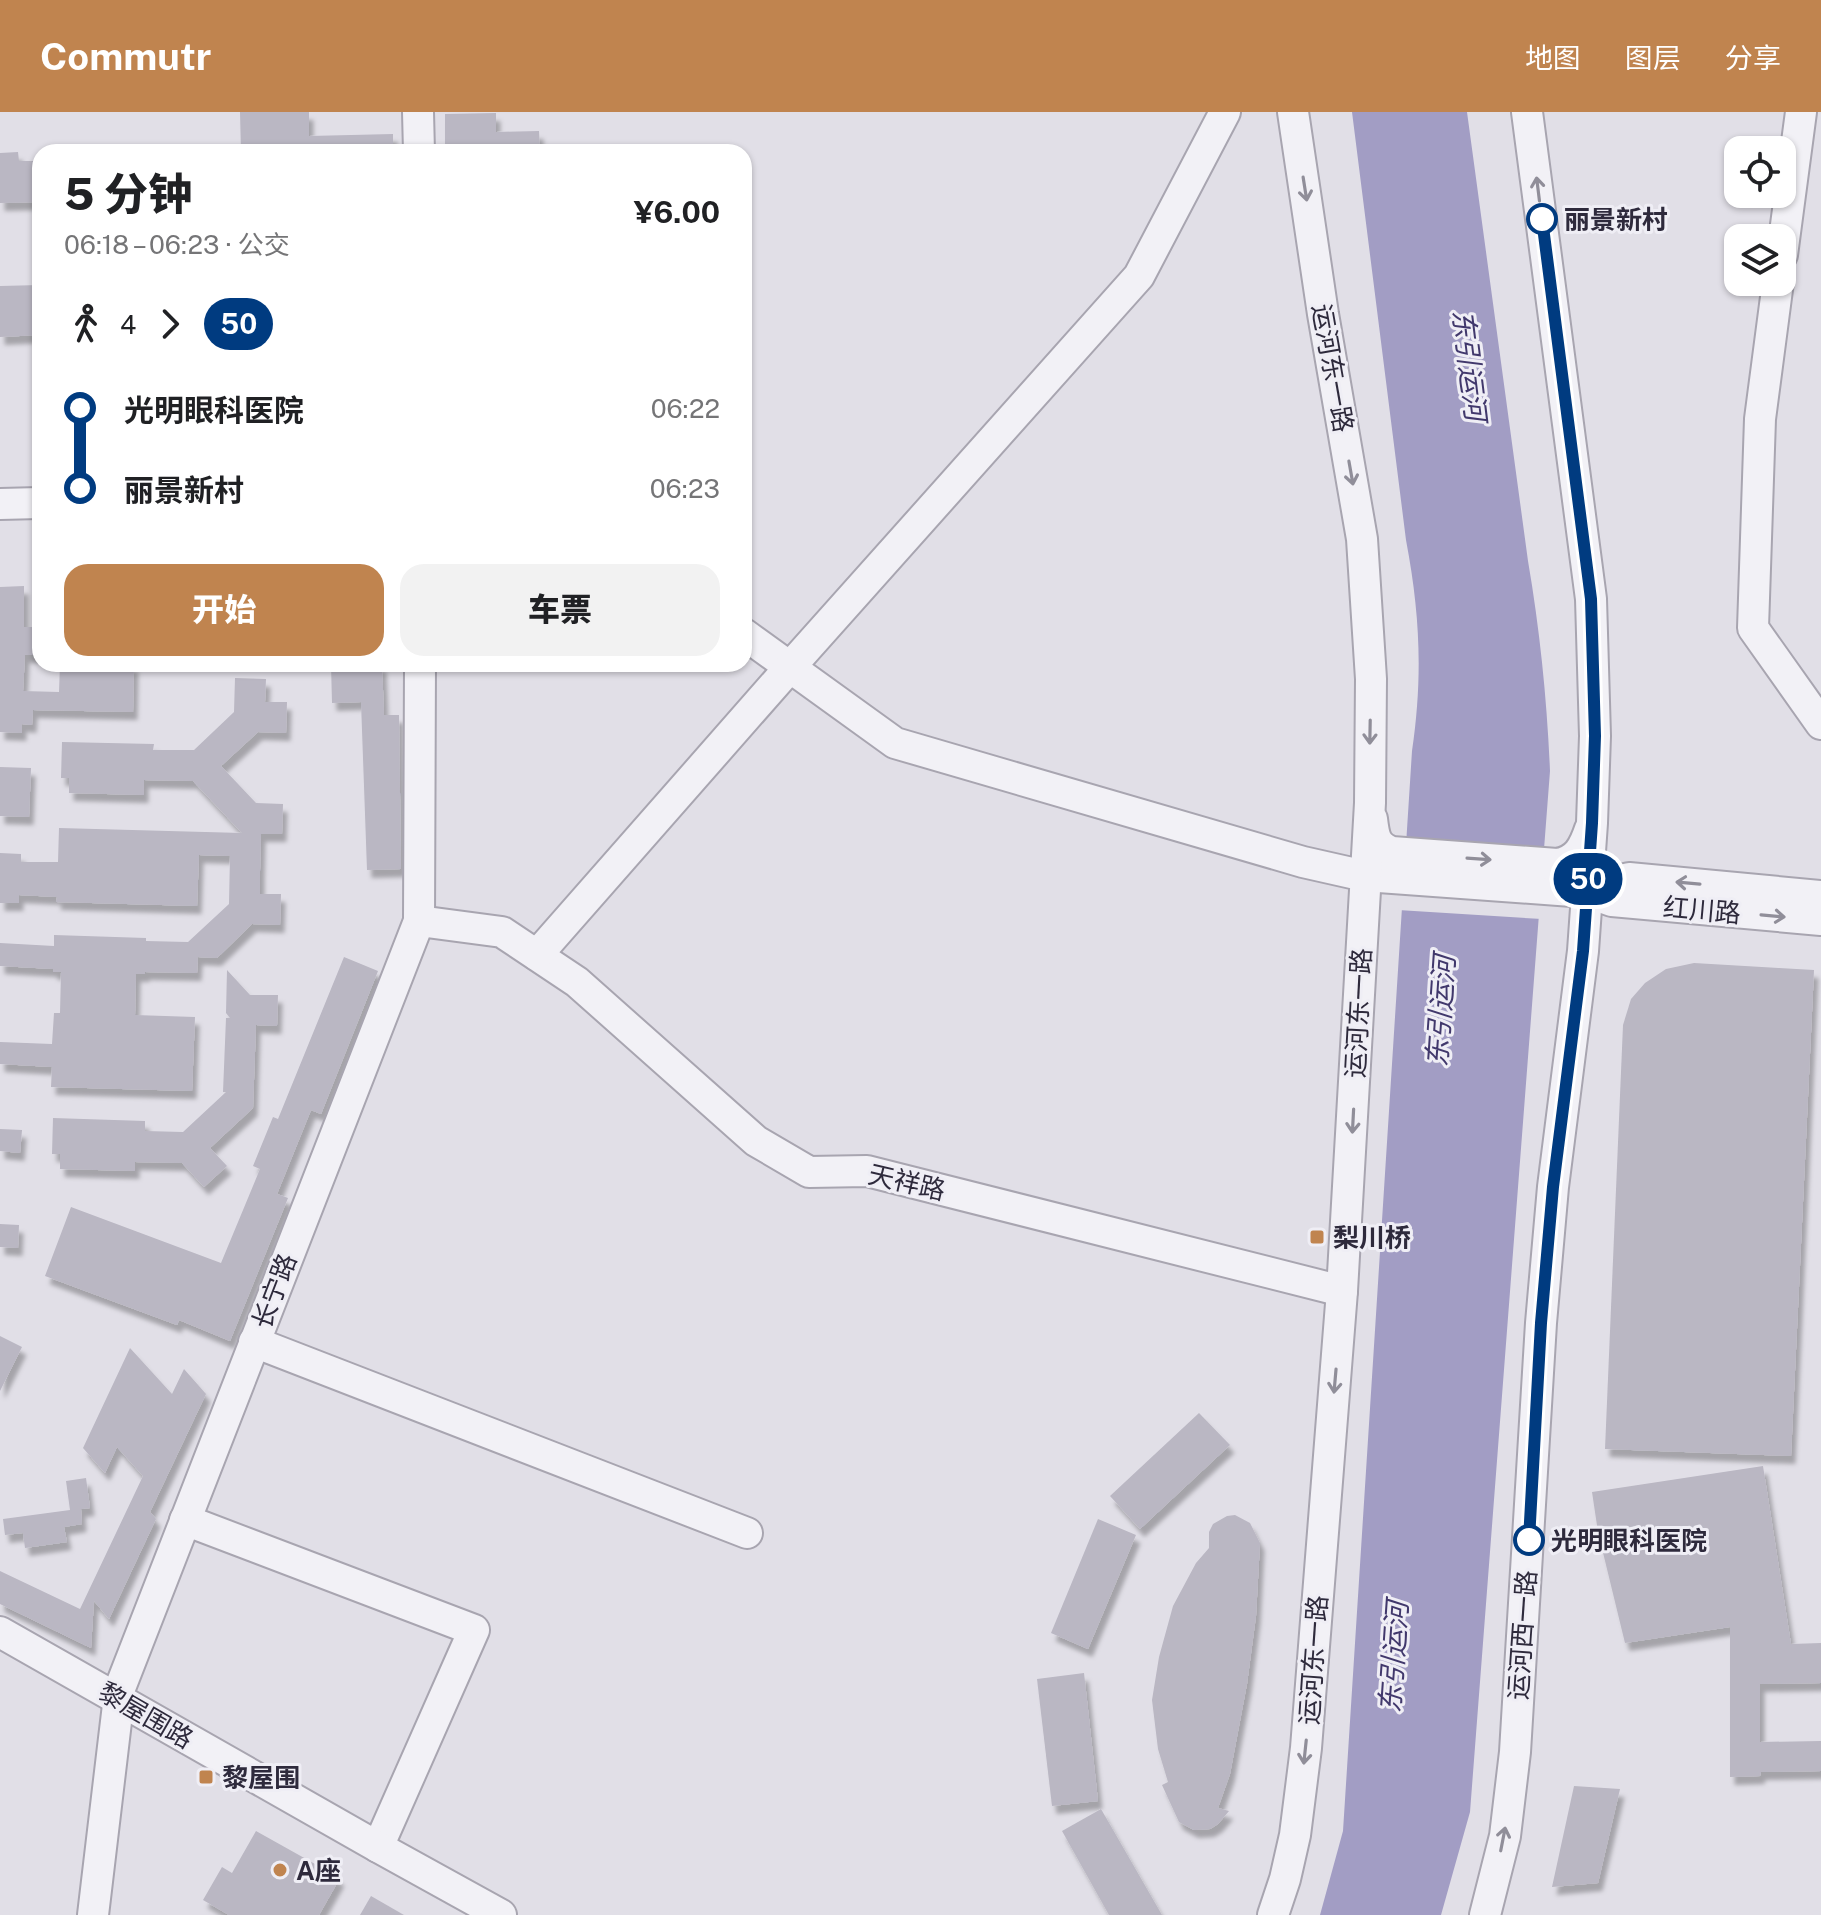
<!DOCTYPE html>
<html lang="zh">
<head>
<meta charset="utf-8">
<style>
  :root { --surface:#fff; --page:#f2f2f2; --text:#202124; --muted:#757577; --accent:#c0844f }
  body { margin:0; font-family:"Public Sans","Noto Sans SC",sans-serif; background:var(--page); color:var(--text); height:100vh; display:flex; flex-direction:column; font-size:30px; white-space:nowrap }
  * { box-sizing:border-box; margin:0 }
  p { font-size:26px; color:var(--muted) }
  .icon { flex:none; width:44px; height:44px; fill:none; stroke:currentColor; stroke-width:2; stroke-linecap:round; stroke-linejoin:round }
  .map { position:relative; flex:1; overflow:hidden }
  .sheet { position:absolute; left:32px; top:32px; width:720px; height:528px; display:flex; flex-direction:column; background:var(--surface); border-radius:24px; box-shadow:0 2px 6px #0004 }
  .sheet>* { flex:none }
  .badge { padding:0 16px; border-radius:26px; font-size:28px; line-height:52px }
  .tools { position:absolute; left:1724px; top:24px; display:grid; gap:16px }
  .tools a { display:grid; place-items:center; width:72px; height:72px; border-radius:16px; background:var(--surface); box-shadow:0 2px 6px #0004; font-size:40px }
  .map>.badge { position:absolute; translate:-50% -50%; box-shadow:0 0 0 4px #fff }
  .legs { display:flex; align-items:center; gap:12px; height:88px; padding:0 32px; font-size:26px }
  .legs p { margin-inline-start:auto }
  .head { display:flex; align-items:center; justify-content:space-between; height:136px; padding:0 32px }
  h1 { font-size:44px; font-weight:800; line-height:60px }
  .cta { display:flex; gap:16px; margin-top:auto; padding:16px 32px }
  .cta a { flex:1; height:92px; border-radius:24px; background:var(--accent); color:#fff; font-size:32px; font-weight:800; line-height:92px; text-align:center }
  .cta a+a { background:var(--page); color:var(--text) }
  ul { padding:0 32px; list-style:none }
  li { display:flex; align-items:center; gap:28px; height:80px; font-size:30px }
  li i { display:grid; place-items:center; width:12px; height:100%; margin:0 10px; background:currentColor }
  li i::after { content:''; width:20px; height:20px; margin:-10px; border:6px solid; border-radius:50%; background:var(--surface) }
  li p { margin-inline-start:auto }
  li:first-child i { background:linear-gradient(#0000 50%,currentColor 0) }
  li:last-child i { background:linear-gradient(currentColor 50%,#0000 0) }
  header { display:flex; align-items:center; gap:48px; box-sizing:border-box; height:112px; padding:0 40px; background:var(--accent); color:#fff }
  header strong { font-size:38px }
  nav { display:flex; gap:44px; margin-inline-start:auto; font-size:28px }
  .map>svg:first-child { display:block }
  .water { fill:#a29dc4 }
  .pier { fill:#e1dfe7 }
  .building { fill:#bab7c3; filter:url(#shadow) }
  .lines { fill:none; stroke-linecap:round; stroke-linejoin:round }
  .minor-casing { stroke:#a8a5b0; stroke-width:34 }
  .minor { stroke:#f2f1f6; stroke-width:30 }
  .oneway { stroke:#908e99 }
  .line-1-casing { stroke:#fff; stroke-width:18 }
  .line-1 { stroke:#003b80; stroke-width:12 }
  .stop-1-dot { fill:#fff; stroke:#003b80; stroke-width:4 }
  .poi-dot { fill:#c0844f; stroke:#efeef5; stroke-width:3 }
  .labels { text-anchor:middle; dominant-baseline:central; stroke-width:6; stroke-linejoin:round; paint-order:stroke }
  .stop-label { font-size:26px; font-weight:bold; fill:#2e2a3c; stroke:#efeef5; text-anchor:start }
  .street-label { font-size:26px; fill:#2e2a3c; stroke:#efeef5 }
  .poi-label { font-size:26px; font-weight:bold; fill:#2e2a3c; stroke:#efeef5; text-anchor:start }
  .water-label { font-size:28px; font-style:italic; fill:#41386c; stroke:#efeef5 }
</style>
</head>
<body>
<header>
<strong>Commutr</strong>
<nav><a>地图</a><a>图层</a><a>分享</a></nav>
</header>
<div class="map">
<svg width="1821" height="1803" viewBox="0 0 1821 1803">
  <defs>
    <filter id="shadow"><feDropShadow dx="4.5" dy="8" stdDeviation="2" flood-color="#0004"/></filter>
  </defs>
  <rect width="100%" height="100%" fill="#e1dfe7"/>
  <path class="water" d="M1352,0H1467L1528,449C1540,519 1547,588 1550,659L1470,1700L1441,1803H1320L1343,1719L1412,639C1423,564 1420,502 1406,428Z"/>
  <polygon class="pier" points="1403,726 1548,736 1542,807 1398,798"/>
  <g class="building">
    <polygon points="240,0 309,0 309,24 393,22 393,40 241,40"/>
    <polygon points="496,1 496,20 539,19 540,40 445,40 445,2"/>
    <polygon points="18,40 19,49 40,49 40,90 0,91 0,41"/>
    <polygon points="40,173 40,223 0,225 0,174"/>
    <polygon points="24,474 24,515 37,515 37,543 25,543 23,579 59,580 60,552 134,552 133,600 33,598 32,613 22,612 22,621 0,620 0,475"/>
    <polygon points="331,552 382,552 384,603 399,603 401,757 367,758 361,590 332,591"/>
    <polygon points="235,566 266,567 265,590 287,590 286,621 258,620 221,654 256,691 283,692 282,722 261,722 260,759 260,782 281,782 280,813 252,812 217,846 198,845 197,861 145,860 145,862 136,862 135,903 195,905 192,979 51,975 52,955 0,952 0,930 52,932 54,901 60,901 61,860 53,860 53,857 0,854 0,831 54,834 54,823 146,826 146,829 188,830 229,792 230,744 199,743 197,794 56,790 57,785 19,783 19,791 0,791 0,741 21,742 21,750 58,750 59,716 242,721 193,669 144,668 144,683 69,681 69,666 61,666 62,630 154,632 153,638 194,638 234,600"/>
    <polygon points="0,655 31,656 29,705 0,704"/>
    <polygon points="344,845 378,859 321,1002 311,998 277,1082 288,1086 230,1229 179,1208 177,1213 45,1164 71,1095 221,1151 260,1057 253,1054 273,1005 278,1007"/>
    <polygon points="1694,851 1814,858 1791,1344 1605,1337 1623,913 1631,887 1645,871 1666,857"/>
    <polygon points="227,858 250,883 278,883 277,914 256,913 253,996 210,1036 227,1054 204,1075 182,1051 135,1050 135,1059 60,1057 60,1042 52,1042 53,1006 145,1009 145,1019 183,1020 226,980 223,980 226,906 230,906 226,901"/>
    <polygon points="0,1017 22,1018 20,1041 0,1039"/>
    <polygon points="0,1112 19,1113 18,1136 0,1135"/>
    <polygon points="0,1224 22,1235 0,1279"/>
    <polygon points="130,1236 172,1282 184,1257 206,1282 150,1400 156,1407 109,1507 94,1489 91,1536 0,1492 0,1459 80,1497 143,1364 117,1335 105,1361 83,1336"/>
    <polygon points="1199,1301 1230,1333 1140,1417 1110,1384"/>
    <polygon points="1763,1354 1791,1532 1821,1531 1821,1571 1760,1572 1760,1630 1821,1629 1821,1659 1761,1660 1760,1664 1730,1665 1730,1515 1625,1531 1598,1420 1592,1380"/>
    <polygon points="86,1366 90,1396 81,1397 82,1412 64,1415 67,1430 25,1436 23,1421 5,1423 3,1407 70,1398 66,1369"/>
    <polygon points="1235,1403 1250,1411 1260,1431 1256,1504 1247,1572 1230,1662 1218,1696 1229,1699 1218,1712 1210,1717 1194,1718 1179,1710 1162,1673 1168,1670 1158,1637 1152,1588 1159,1545 1173,1494 1196,1451 1209,1436 1209,1420 1213,1412 1227,1404"/>
    <polygon points="1098,1407 1136,1423 1088,1537 1051,1521"/>
    <polygon points="1084,1561 1098,1689 1052,1694 1037,1567"/>
    <polygon points="1574,1674 1620,1677 1598,1771 1552,1775"/>
    <polygon points="1101,1697 1162,1803 1109,1803 1062,1719"/>
    <polygon points="256,1719 340,1766 319,1803 229,1803 203,1788 222,1755 232,1761"/>
    <polygon points="371,1784 404,1803 360,1803"/>
  </g>
  <g class="lines">
    <g class="minor-casing">
      <g id="minor">
        <polyline points="418,0 419,40"/>
        <polyline points="1782,143 1801,0"/>
        <polyline points="1778,170 1760,307 1753,516 1821,612"/>
        <polyline points="0,392 40,391"/>
        <polyline points="744,522 895,631 1303,750 1365,764 1572,779 1629,766 1821,784"/>
        <path d="M1372,707C1374,724 1375,734 1392,740L1557,752C1577,749 1584,735 1590,717"/>
        <polyline points="1587,776 1598,784 1612,789 1821,808"/>
        <polyline points="419,809 502,820 577,870 756,1029 809,1060 867,1059 1342,1179"/>
        <polyline points="537,843 790,555 1139,164 1225,0"/>
        <polyline points="254,1230 747,1421"/>
        <polyline points="185,1408 474,1518 378,1735"/>
        <polyline points="0,1520 378,1735 501,1803"/>
        <polyline points="93,1803 120,1576 419,809 420,552"/>
        <polyline points="1273,1803 1285,1767 1295,1723 1306,1636 1342,1179 1370,691 1371,567 1362,427 1323,202 1293,0"/>
        <polyline points="1485,1803 1505,1724 1515,1640 1541,1211 1553,1075 1583,839 1592,711 1595,624 1591,487 1527,0"/>
      </g>
    </g>
    <use href="#minor" class="minor"/>
  </g>
  <defs><path id="oneway-shaft" d="M-6 0H5M1.5-3L5.5 0L1.5 3" fill="none" stroke-width="1.6" stroke-linecap="round" stroke-linejoin="round" transform="scale(2)"/></defs>
  <g class="oneway">
    <use href="#oneway-shaft" transform="translate(1305 77) rotate(81)"/>
    <use href="#oneway-shaft" transform="translate(1538 77) rotate(-97)"/>
    <use href="#oneway-shaft" transform="translate(1351 361) rotate(80)"/>
    <use href="#oneway-shaft" transform="translate(1370 620) rotate(91)"/>
    <use href="#oneway-shaft" transform="translate(1479 747) rotate(4)"/>
    <use href="#oneway-shaft" transform="translate(1688 771) rotate(-175)"/>
    <use href="#oneway-shaft" transform="translate(1773 804) rotate(5)"/>
    <use href="#oneway-shaft" transform="translate(1353 1009) rotate(93)"/>
    <use href="#oneway-shaft" transform="translate(1335 1269) rotate(95)"/>
    <use href="#oneway-shaft" transform="translate(1305 1640) rotate(96)"/>
    <use href="#oneway-shaft" transform="translate(1503 1727) rotate(-79)"/>
  </g>
  <g class="lines">
    <g class="line-1-casing">
      <polyline id="line-1" points="1529,1428 1541,1211 1553,1075 1583,839 1592,711 1595,624 1591,487 1542,107"/>
    </g>
    <use href="#line-1" class="line-1"/>
  </g>
  <g class="stop-1-dot">
    <circle cx="1542" cy="107" r="14"/>
    <circle cx="1529" cy="1428" r="14"/>
  </g>
  <g class="poi-dot">
    <rect x="1309" y="1117" width="16" height="16" rx="4"/>
    <rect x="198" y="1657" width="16" height="16" rx="4"/>
    <circle cx="280" cy="1758" r="8"/>
  </g>
  <g class="labels">
    <g class="stop-label">
      <text x="1564" y="107">丽景新村</text>
      <text x="1551" y="1428">光明眼科医院</text>
    </g>
    <g class="street-label">
      <text transform="translate(1333 256) rotate(80)">运河东一路</text>
      <text transform="translate(1702 798) rotate(5)">红川路</text>
      <text transform="translate(1358 901) rotate(-87)">运河东一路</text>
      <text transform="translate(907 1070) rotate(13)">天祥路</text>
      <text transform="translate(274 1179) rotate(-69)">长宁路</text>
      <text transform="translate(1522 1523) rotate(-86)">运河西一路</text>
      <text transform="translate(1313 1548) rotate(-86)">运河东一路</text>
      <text transform="translate(146 1603) rotate(30)">黎屋围路</text>
    </g>
    <g class="poi-label">
      <text x="1333" y="1125">梨川桥</text>
      <text x="222" y="1665">黎屋围</text>
      <text x="296" y="1758">A座</text>
    </g>
    <g class="water-label">
      <text transform="translate(1470 253) rotate(83)">东引运河</text>
      <text transform="translate(1440 899) rotate(-86)">东引运河</text>
      <text transform="translate(1393 1545) rotate(-86)">东引运河</text>
    </g>
  </g>
</svg>
<div class="tools">
<a><svg class="icon" aria-label="locate" viewBox="0 0 24 24"><circle cx="12" cy="12" r="6"/><path d="M12 2v4M12 18v4M2 12h4M18 12h4"/></svg></a>
<a><svg class="icon" aria-label="layers" viewBox="0 0 24 24"><path d="M12 4l9 5-9 5-9-5zM3 14l9 5 9-5"/></svg></a>
</div>
<b class="badge" style="left:1588px;top:767px;background:#003b80;color:#fff">50</b>
<section class="sheet">
<div class="head"><div><h1>5 分钟</h1><p>06:18 – 06:23 · 公交</p></div><b>¥6.00</b></div>
<div class="legs"><svg class="icon" aria-label="walk" viewBox="0 0 24 24"><circle cx="13" cy="4" r="2"/><path d="M13 8l-2 6 4 7M11 14l-3 7M7 12l3-4h3l4 4"/></svg>4<svg class="icon" aria-label="forward" viewBox="0 0 24 24"><path d="M9 5l7 7-7 7"/></svg><b class="badge" style="background:#003b80;color:#fff">50</b></div>
<ul>
<li><i style="color:#003b80"></i><b>光明眼科医院</b><p>06:22</p></li>
<li><i style="color:#003b80"></i><b>丽景新村</b><p>06:23</p></li>
</ul>
<div class="cta"><a>开始</a><a>车票</a></div>
</section>
</div>
</body>
</html>
